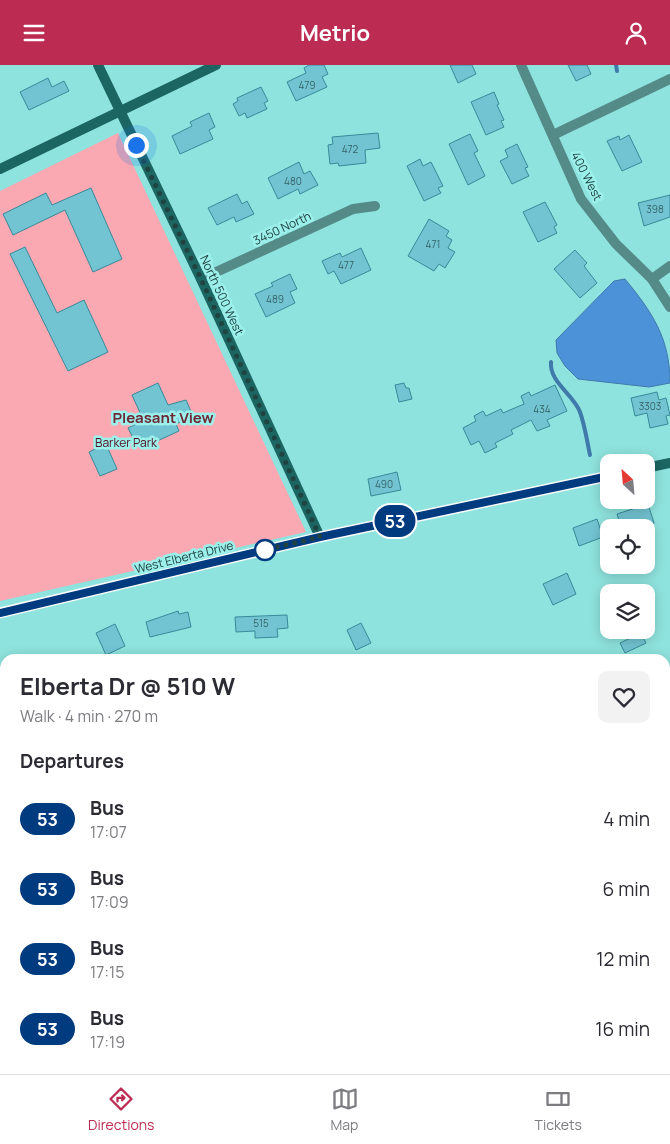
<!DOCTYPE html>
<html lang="en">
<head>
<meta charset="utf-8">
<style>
  :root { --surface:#fff; --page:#f2f2f3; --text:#2b2b33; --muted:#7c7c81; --line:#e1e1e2; --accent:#bc2c52 }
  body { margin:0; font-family:Manrope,sans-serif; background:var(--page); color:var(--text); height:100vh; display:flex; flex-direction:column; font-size:19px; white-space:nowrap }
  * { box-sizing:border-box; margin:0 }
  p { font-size:16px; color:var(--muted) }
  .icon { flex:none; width:28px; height:28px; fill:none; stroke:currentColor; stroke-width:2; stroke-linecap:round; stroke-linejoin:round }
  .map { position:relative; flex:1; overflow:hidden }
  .details { position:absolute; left:0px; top:589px; width:670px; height:421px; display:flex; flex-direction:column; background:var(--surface); border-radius:15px 15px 0 0; box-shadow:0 2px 12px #0003 }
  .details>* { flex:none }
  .badge { padding:0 10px; border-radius:16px; font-size:18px; line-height:32px }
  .needle { width:32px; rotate:334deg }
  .fabs { position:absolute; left:600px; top:389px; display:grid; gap:10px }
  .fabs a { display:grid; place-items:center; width:55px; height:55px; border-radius:10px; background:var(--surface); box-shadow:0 2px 12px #0003; font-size:25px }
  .you { position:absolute; width:25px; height:25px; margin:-12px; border:4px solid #fff; border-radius:50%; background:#1a73e8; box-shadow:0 0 0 8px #1a73e833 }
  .map>.badge { position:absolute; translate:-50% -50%; box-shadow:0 0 0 2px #fff }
  h2 { padding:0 20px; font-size:19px; line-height:45px }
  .round { display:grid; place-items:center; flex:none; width:52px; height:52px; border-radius:10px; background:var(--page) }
  .headline { display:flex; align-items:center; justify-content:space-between; height:85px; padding:0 20px }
  h1 { font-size:24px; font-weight:700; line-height:38px }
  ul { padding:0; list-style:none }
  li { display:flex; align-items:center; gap:15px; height:70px; padding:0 20px }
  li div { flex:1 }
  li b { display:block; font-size:19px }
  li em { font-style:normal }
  li .badge { min-width:55px; font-weight:700; text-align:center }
  header { display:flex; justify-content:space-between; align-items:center; height:65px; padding:0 20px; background:var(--accent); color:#fff; font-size:22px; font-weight:700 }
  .dock { display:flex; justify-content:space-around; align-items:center; height:70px; border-top:1px solid var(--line); background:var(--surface); font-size:14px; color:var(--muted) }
  .dock a { display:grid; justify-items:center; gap:2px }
  .dock .on { color:var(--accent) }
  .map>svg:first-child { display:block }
  .green { fill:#faa8b2 }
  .water { fill:#4c92d9; stroke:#3f7aab }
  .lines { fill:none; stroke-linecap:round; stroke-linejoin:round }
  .stream { stroke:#3f7aab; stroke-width:4 }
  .building { fill:#73c4d3; stroke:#378a99 }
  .street { stroke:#548b88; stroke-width:10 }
  .secondary { stroke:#1b6562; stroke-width:10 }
  .line-casing { stroke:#fff; stroke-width:11 }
  .line { stroke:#003b80; stroke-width:8 }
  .walk { stroke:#204341; stroke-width:5; stroke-dasharray:0 9 }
  .stop-dot { fill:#fff; stroke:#003b80; stroke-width:2.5 }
  .labels { text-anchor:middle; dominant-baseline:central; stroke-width:5; stroke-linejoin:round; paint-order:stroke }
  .number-label { font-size:10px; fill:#356366 }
  .street-label { font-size:12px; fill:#204341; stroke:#9cf0eb }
  .park-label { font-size:12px; fill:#4f0e1f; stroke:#9cf0eb }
  .quarter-label { font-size:15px; font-weight:bold; fill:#6d2735; stroke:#9cf0eb }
</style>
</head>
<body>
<header><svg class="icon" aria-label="menu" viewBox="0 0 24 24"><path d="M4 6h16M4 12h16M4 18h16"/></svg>Metrio<svg class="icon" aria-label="person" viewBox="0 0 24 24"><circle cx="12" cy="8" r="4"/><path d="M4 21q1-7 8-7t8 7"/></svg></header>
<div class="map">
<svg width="670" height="1009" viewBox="0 0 670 1009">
  <rect width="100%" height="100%" fill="#8fe3de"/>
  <polygon class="green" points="118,68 306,467 0,536 0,126"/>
  <path class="water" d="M625,214C652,247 670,273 670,318L649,322L578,314L565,301L557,288L556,275L614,216Z"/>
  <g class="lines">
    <g class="stream">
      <polyline points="616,0 617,6"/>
      <path d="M551,297C549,317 574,330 580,347C585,361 587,376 590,390"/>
    </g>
  </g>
  <g class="building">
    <polygon points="309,0 324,0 328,9 322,12 327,22 296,36 287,17 306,8 304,3"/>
    <polygon points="450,0 472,0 476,9 458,18"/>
    <polygon points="568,0 587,0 591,9 576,16"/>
    <polygon points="48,13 52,22 64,16 69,26 29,45 20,27"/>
    <polygon points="261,22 268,36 264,38 267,44 247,53 245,48 239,51 233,39 238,36 237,33"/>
    <polygon points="494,27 499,39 497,40 504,55 501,56 504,62 486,70 471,37"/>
    <polygon points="209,48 215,62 209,65 213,74 180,89 172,71 192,61 190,57"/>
    <polygon points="378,68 380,83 365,85 366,98 339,101 338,98 330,99 328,80 333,79 332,72"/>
    <polygon points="470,69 478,86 474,88 485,111 468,120 449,79"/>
    <polygon points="629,70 642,97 622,106 607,76 619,71 620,75"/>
    <polygon points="517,79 528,102 525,103 529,111 512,119 500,96 508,92 505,85"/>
    <polygon points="420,94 423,101 431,97 443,121 438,123 441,128 424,136 407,101"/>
    <polygon points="299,97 304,109 310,106 318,120 300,129 298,124 278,134 268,113"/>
    <polygon points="91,123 122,194 93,207 65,145 13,170 3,149 46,128 52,140"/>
    <polygon points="237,129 242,139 247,136 254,149 236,157 234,152 217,160 208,143"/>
    <polygon points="670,130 670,152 644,161 638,138"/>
    <polygon points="545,137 557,160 554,162 557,168 538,177 523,147"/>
    <polygon points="429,154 449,166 446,171 452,175 448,183 455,187 445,203 439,199 434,206 408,191"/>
    <polygon points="25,182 57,248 84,235 108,287 68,306 10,189"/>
    <polygon points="361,183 371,205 341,219 334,206 328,209 322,196 340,188 342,192"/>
    <polygon points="575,185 587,198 584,201 597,218 580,233 554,204"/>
    <polygon points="290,209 297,224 290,227 295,238 266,252 255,229 273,221 271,218"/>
    <polygon points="158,318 168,340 186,335 193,351 176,359 179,366 155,377 152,372 136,379 128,363 136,359 134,356 142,352 132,330"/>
    <polygon points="404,318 406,323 409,323 412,334 399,337 395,320"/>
    <polygon points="555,320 567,346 547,355 550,361 537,366 531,355 511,365 513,369 495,378 497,382 485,388 479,376 471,380 463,363 476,356 474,351 483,346 486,351 501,344 503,348 524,339 521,331 529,327 531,331"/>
    <polygon points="657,327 659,335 666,333 670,350 666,351 668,359 650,363 647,348 635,351 631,333"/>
    <polygon points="106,379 117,404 100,411 89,387"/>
    <polygon points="397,407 401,425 371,431 368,414"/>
    <polygon points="648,439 654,458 639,462 621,462 617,449"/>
    <polygon points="597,454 603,472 579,481 573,463"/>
    <polygon points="567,508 576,529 553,540 543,519"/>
    <polygon points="178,546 179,549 188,547 191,562 150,572 146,557"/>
    <polygon points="287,550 288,563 277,564 278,572 255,573 255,566 236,567 235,552"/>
    <polygon points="361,558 371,578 356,585 347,565"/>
    <polygon points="115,559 125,581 106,590 96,568"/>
    <polygon points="641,568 646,578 625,588 620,578"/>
  </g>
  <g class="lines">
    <g class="street">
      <polyline points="521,0 581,134 616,179 652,214 670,242"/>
      <polyline points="553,70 670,14"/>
      <polyline points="201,214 353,144 375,141"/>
      <polyline points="652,214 670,201"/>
      <polyline points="369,1009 370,1005"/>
    </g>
    <g class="secondary">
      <polyline points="98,0 201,214 320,472"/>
      <polyline points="0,104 216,0"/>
      <polyline points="646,403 670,398"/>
      <polyline points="0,548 320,472 609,411"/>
      <polyline points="0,868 5,869"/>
      <polyline points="570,1005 586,1009"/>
    </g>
  </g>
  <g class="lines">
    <g class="line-casing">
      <polyline id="line" points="0,548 320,472 609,411"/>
    </g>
    <use href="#line" class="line"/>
    <polyline class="walk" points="136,80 201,214 320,472 265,485"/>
  </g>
  <circle class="stop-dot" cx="265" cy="485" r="10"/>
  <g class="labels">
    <g class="number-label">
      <text x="307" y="20">479</text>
      <text x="350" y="84">472</text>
      <text x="293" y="116">480</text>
      <text x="655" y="144">398</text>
      <text x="433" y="179">471</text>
      <text x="346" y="200">477</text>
      <text x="275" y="234">489</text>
      <text x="650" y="341">3303</text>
      <text x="542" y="344">434</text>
      <text x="384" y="419">490</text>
      <text x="261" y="558">515</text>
    </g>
    <g class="street-label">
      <text transform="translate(587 111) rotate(63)">400 West</text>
      <text transform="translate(282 163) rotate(-25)">3450 North</text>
      <text transform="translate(222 230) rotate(65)">North 500 West</text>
      <text transform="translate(184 492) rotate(-14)">West Elberta Drive</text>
    </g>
    <g class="park-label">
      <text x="126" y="377">Barker Park</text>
    </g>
    <g class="quarter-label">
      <text x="163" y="352">Pleasant View</text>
    </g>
  </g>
</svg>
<div class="fabs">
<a><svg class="needle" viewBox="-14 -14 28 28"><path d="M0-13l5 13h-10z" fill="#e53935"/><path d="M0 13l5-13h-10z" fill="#7c7c81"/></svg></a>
<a><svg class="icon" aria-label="locate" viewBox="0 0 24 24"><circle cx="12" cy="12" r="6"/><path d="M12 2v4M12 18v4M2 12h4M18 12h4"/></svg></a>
<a><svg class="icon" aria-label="layers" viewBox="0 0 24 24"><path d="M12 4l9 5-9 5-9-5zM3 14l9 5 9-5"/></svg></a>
</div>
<div class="you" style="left:136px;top:80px"></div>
<b class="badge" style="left:395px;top:456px;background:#003b80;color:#fff">53</b>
<section class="details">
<div class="headline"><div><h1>Elberta Dr @ 510 W</h1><p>Walk · 4 min · 270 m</p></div><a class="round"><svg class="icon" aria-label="heart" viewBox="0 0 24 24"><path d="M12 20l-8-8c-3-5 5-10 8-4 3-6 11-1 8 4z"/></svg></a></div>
<h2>Departures</h2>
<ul>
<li><span class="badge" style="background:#003b80;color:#fff">53</span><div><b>Bus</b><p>17:07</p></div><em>4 min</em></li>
<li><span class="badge" style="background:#003b80;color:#fff">53</span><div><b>Bus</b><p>17:09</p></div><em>6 min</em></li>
<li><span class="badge" style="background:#003b80;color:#fff">53</span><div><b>Bus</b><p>17:15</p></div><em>12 min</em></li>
<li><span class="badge" style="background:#003b80;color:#fff">53</span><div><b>Bus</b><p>17:19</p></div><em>16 min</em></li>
</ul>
</section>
</div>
<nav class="dock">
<a class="on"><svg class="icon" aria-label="directions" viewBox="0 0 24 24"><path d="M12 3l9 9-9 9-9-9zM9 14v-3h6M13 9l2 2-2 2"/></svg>Directions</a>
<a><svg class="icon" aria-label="map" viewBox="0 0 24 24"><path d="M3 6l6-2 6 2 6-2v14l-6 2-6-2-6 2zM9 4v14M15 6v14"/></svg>Map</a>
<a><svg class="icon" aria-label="tickets" viewBox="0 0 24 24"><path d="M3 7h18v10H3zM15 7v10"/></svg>Tickets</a>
</nav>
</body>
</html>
